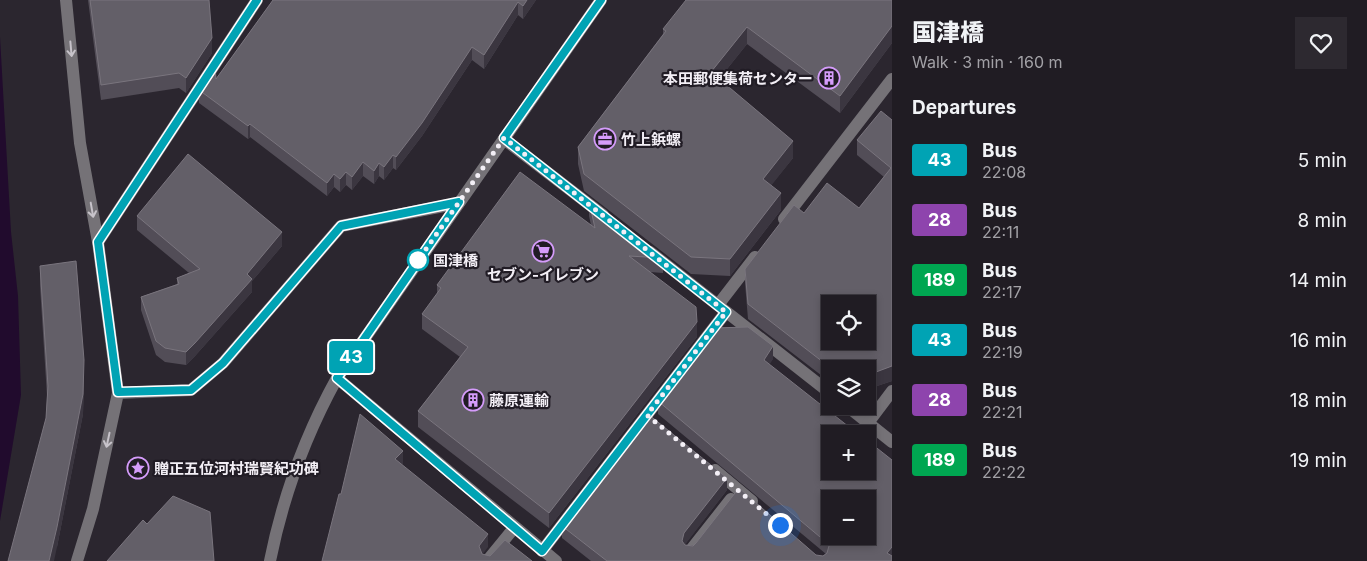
<!DOCTYPE html>
<html lang="en">
<head>
<meta charset="utf-8">
<style>
  :root { --surface:#201c23; --page:#2d2930; --text:#f1f3f6; --muted:#a2a1a6; --line:#3d3a41 }
  body { margin:0; font-family:Inter,"Noto Sans JP",sans-serif; background:var(--page); color:var(--text); height:100vh; display:flex; flex-direction:column; font-size:19px; white-space:nowrap }
  * { box-sizing:border-box; margin:0 }
  p { font-size:16px; color:var(--muted) }
  .icon { flex:none; width:28px; height:28px; fill:none; stroke:currentColor; stroke-width:2; stroke-linecap:round; stroke-linejoin:round }
  .map { position:relative; flex:1; overflow:hidden }
  .sheet { display:flex; flex-direction:column; background:var(--surface); width:475px }
  .sheet>* { flex:none }
  .badge { padding:0 10px; border-radius:4px; font-size:18px; line-height:32px }
  .fabs { position:absolute; left:821px; top:295px; display:grid; gap:10px }
  .fabs a { display:grid; place-items:center; width:55px; height:55px; border-radius:0px; background:var(--surface); box-shadow:0 2px 8px #0003,0 0 0 1px var(--line); font-size:25px }
  .you { position:absolute; width:25px; height:25px; margin:-12px; border:4px solid #fff; border-radius:50%; background:#1a73e8; box-shadow:0 0 0 8px #1a73e833 }
  .map>.badge { position:absolute; translate:-50% -50%; box-shadow:0 0 0 2px #fff }
  h2 { padding:0 20px; font-size:19px; line-height:45px }
  .round { display:grid; place-items:center; flex:none; width:52px; height:52px; border-radius:0px; background:var(--page) }
  .headline { display:flex; align-items:center; justify-content:space-between; height:85px; padding:0 20px }
  h1 { font-size:24px; font-weight:800; line-height:38px }
  ul { padding:0; list-style:none }
  li { display:flex; align-items:center; gap:15px; height:60px; padding:0 20px }
  li div { flex:1 }
  li b { display:block; font-size:19px }
  li em { font-style:normal }
  li .badge { min-width:55px; font-weight:700; text-align:center }
  main { display:flex; flex:1; min-height:0 }
  .map>svg:first-child { display:block }
  .water { fill:#210b2d }
  .lines { fill:none; stroke-linecap:round; stroke-linejoin:round }
  .minor { stroke:#757277; stroke-width:12 }
  .wall { fill:#524d57 }
  .shaded-wall { fill:#3b3640 }
  .building { fill:#635f68; stroke:#7a757e; fill-rule:evenodd }
  .oneway { stroke:#c7c3ca }
  .line-casing { stroke:#fff; stroke-width:11 }
  .line { stroke:#00a3b4; stroke-width:8 }
  .walk { stroke:#f3eff6; stroke-width:5; stroke-dasharray:0 9 }
  .stop-dot { fill:#fff; stroke:#00a3b4; stroke-width:2.5 }
  .labels { text-anchor:middle; dominant-baseline:central; stroke-width:4.5; stroke-linejoin:round; paint-order:stroke }
  .poi-label { font-size:15px; font-weight:bold; fill:#f3eff6; stroke:#211c25; text-anchor:start }
  .stop-label { font-size:15px; font-weight:bold; fill:#f3eff6; stroke:#211c25; text-anchor:start }
</style>
</head>
<body>
<main>
<div class="map">
<svg width="892" height="561" viewBox="0 0 892 561">
  <rect width="100%" height="100%" fill="#2b262f"/>
  <polygon class="water" points="0,37 11,232 18,296 21,395 0,521"/>
  <g class="lines">
    <g class="minor">
      <polyline points="66,0 80,143 98,242 118,393 93,509 77,561"/>
      <polyline points="504,139 603,215"/>
      <polyline points="784,219 892,79"/>
      <polyline points="98,242 257,0"/>
      <polyline points="650,252 830,393"/>
      <polyline points="718,305 755,257"/>
      <polyline points="337,378 556,561"/>
      <polyline points="118,393 191,390 223,363 341,226 459,203"/>
      <polyline points="847,406 892,442"/>
      <polyline points="868,423 892,391"/>
      <polyline points="715,470 752,501"/>
      <polyline points="542,551 726,312"/>
      <polyline points="690,551 731,499"/>
      <path d="M270,561C283,496 305,436 337,378L601,0"/>
      <polyline points="487,561 514,528"/>
    </g>
  </g>
  <g class="wall">
    <polygon points="88,0 209,0 212,53 186,93 179,88 101,100"/>
    <polygon points="273,0 536,0 523,19 518,15 484,69 472,60 422,136 396,170 393,168 384,180 379,176 374,184 363,176 352,190 346,185 340,192 334,187 327,196 250,137 248,139 199,103 199,90 216,79"/>
    <polygon points="892,0 892,43 840,113 747,44 719,79 793,158 771,185 781,210 730,276 691,274 584,191 578,164 578,147 663,34 663,29"/>
    <polygon points="892,120 892,381 868,389 868,369 830,369 830,382 748,319 745,283 745,269 804,213 859,208 884,177 857,155 857,140"/>
    <polygon points="589,201 663,258 663,273 650,272 697,337 549,528 418,427 418,411 460,357 422,329 422,314 437,294 437,285 591,225 589,216"/>
    <polygon points="137,216 282,246 252,281 252,292 195,356 186,365 165,362 156,355 141,310 141,297 177,284 177,278 189,273 137,230"/>
    <polygon points="40,266 84,380 83,414 57,547 46,418 47,396 40,286"/>
    <polygon points="773,359 769,364 892,561 591,561 562,538 562,526 727,490 685,544 685,545 816,555 823,556 826,554 658,414 658,401"/>
  </g>
  <g class="shaded-wall">
    <polygon points="527,0 536,0 523,19 523,6"/>
    <polygon points="518,2 518,15 484,69 484,55"/>
    <polygon points="892,26 892,43 840,113 840,96"/>
    <polygon points="747,27 747,44 711,89 711,72"/>
    <polygon points="212,38 212,53 186,93 186,78"/>
    <polygon points="472,47 472,60 422,136 396,170 396,157"/>
    <polygon points="250,124 250,137 248,139 248,126"/>
    <polygon points="793,141 793,158 763,196 763,179"/>
    <polygon points="393,155 393,168 384,180 384,167"/>
    <polygon points="363,162 363,176 352,190 352,177"/>
    <polygon points="379,163 379,176 374,184 374,171"/>
    <polygon points="346,172 346,185 340,192 340,179"/>
    <polygon points="334,174 334,187 327,196 327,183"/>
    <polygon points="781,193 781,210 730,276 730,259"/>
    <polygon points="282,232 282,246 252,281 252,292 195,356 186,365 186,352 247,274"/>
    <polygon points="697,322 697,337 549,528 549,513"/>
    <polygon points="773,346 773,359 764,373 764,360"/>
    <polygon points="84,360 83,414 57,547 54,561 49,561"/>
    <polygon points="892,366 892,381 868,389 868,375"/>
    <polygon points="403,451 403,464 395,472 395,459"/>
    <polygon points="727,478 727,490 684,546 682,541 684,533"/>
    <polygon points="488,534 488,547 479,559 479,546"/>
    <polygon points="892,547 892,559 887,553"/>
  </g>
  <g class="building">
    <polygon points="90,0 209,0 212,38 186,78 179,73 101,85"/>
    <polygon points="273,0 527,0 523,6 518,2 484,55 472,47 422,123 396,157 393,155 384,167 379,163 374,171 363,162 352,177 346,172 340,179 334,174 327,183 250,124 248,126 199,90 215,66 216,79"/>
    <polygon points="686,0 892,0 892,26 840,96 747,27 711,72 793,141 763,179 781,193 730,259 691,257 584,174 578,147 666,31 663,29"/>
    <path d="M881,111L892,120V366L868,375V369H832L748,304L745,269L794,205L804,213L827,183L859,208L891,168L857,140ZM830,304H868V341H830Z"/>
    <polygon points="188,154 282,232 247,274 252,279 195,343 186,352 165,348 156,341 141,297 179,284 177,278 200,269 137,216"/>
    <polygon points="520,172 595,228 589,201 663,258 629,256 696,307 697,322 549,513 418,411 468,347 422,314 441,288 437,285"/>
    <polygon points="76,261 84,360 83,394 57,527 49,561 8,561 46,418 48,386 40,266"/>
    <path d="M748,327L773,346L764,360L858,434H830V471H868V441L892,460V547L887,553L892,556V561H607L562,526L648,414L727,478L684,533L682,541L685,545L693,546L696,543L739,488L816,555L823,556L827,553L829,546L826,542L658,401L714,328ZM830,499H868V536H830Z"/>
    <polygon points="360,414 403,451 395,459 488,534 479,546 482,554 490,556 505,540 532,561 322,561 339,494 341,494"/>
    <polygon points="173,496 210,512 214,561 107,561 143,520 147,524"/>
  </g>
  <defs><path id="oneway-shaft" d="M-6 0H5M1.5-3L5.5 0L1.5 3" fill="none" stroke-width="1.6" stroke-linecap="round" stroke-linejoin="round" transform="scale(1.25)"/></defs>
  <g class="oneway">
    <use href="#oneway-shaft" transform="translate(71 49) rotate(85)"/>
    <use href="#oneway-shaft" transform="translate(92 210) rotate(80)"/>
    <use href="#oneway-shaft" transform="translate(108 440) rotate(102)"/>
  </g>
  <g class="lines">
    <g class="line-casing">
      <polyline id="line" points="257,0 98,242 118,392 191,390 223,363 341,226 459,202 337,378 542,551 726,312 504,138 601,0"/>
    </g>
    <use href="#line" class="line"/>
    <polyline class="walk" points="418,260 417,262 504,138 726,312 647,415 780,525"/>
  </g>
  <defs>
    <g id="building-ring" transform="scale(1.125)"><circle r="9.5" fill="#211c25" stroke="#d59cfb" stroke-width="1.5"/><path d="M-4-6H4V6H1V3H-1V6H-4ZM-2.5-4.3h1.7v1.8h-1.7ZM.8-4.3h1.7v1.8H.8ZM-2.5-1h1.7V.8h-1.7ZM.8-1h1.7V.8H.8Z" fill="#d59cfb"/></g>
    <g id="office-ring" transform="scale(1.125)"><circle r="9.5" fill="#211c25" stroke="#d59cfb" stroke-width="1.5"/><path d="M-6-3h4V-5.5h4V-3h4V5H-6ZM-1-4.5V-3h2v-1.5ZM-6 0V1H6V0Z" fill="#d59cfb"/></g>
    <g id="supermarket-ring" transform="scale(1.125)"><circle r="9.5" fill="#211c25" stroke="#d59cfb" stroke-width="1.5"/><path d="M-6-5.5h2.5l.6 2H6L4.5 2H-2.5L-4.4-4H-6ZM-1.5 3.2a1.3 1.3 0 1 0 .1 0ZM3 3.2a1.3 1.3 0 1 0 .1 0Z" fill="#d59cfb"/></g>
    <g id="sight-ring" transform="scale(1.125)"><circle r="9.5" fill="#211c25" stroke="#d59cfb" stroke-width="1.5"/><path d="M0-6L1.8-2.2L6-1.7L2.9 1.2L3.7 5.4L0 3.3L-3.7 5.4L-2.9 1.2L-6-1.7L-1.8-2.2Z" fill="#d59cfb"/></g>
  </defs>
  <g fill-rule="evenodd">
    <use href="#building-ring" x="829" y="78"/>
    <use href="#office-ring" x="605" y="139"/>
    <use href="#supermarket-ring" x="543" y="251"/>
    <use href="#building-ring" x="473" y="400"/>
    <use href="#sight-ring" x="138" y="468"/>
  </g>
  <circle class="stop-dot" cx="418" cy="260" r="10"/>
  <g class="labels">
    <g class="poi-label">
      <text x="813" y="78" text-anchor="end">本田郵便集荷センター</text>
      <text x="621" y="139">竹上鋲螺</text>
      <text x="543" y="274" text-anchor="middle">セブン-イレブン</text>
      <text x="489" y="400">藤原運輸</text>
      <text x="154" y="468">贈正五位河村瑞賢紀功碑</text>
    </g>
    <g class="stop-label">
      <text x="433" y="260">国津橋</text>
    </g>
  </g>
</svg>
<div class="fabs">
<a><svg class="icon" aria-label="locate" viewBox="0 0 24 24"><circle cx="12" cy="12" r="6"/><path d="M12 2v4M12 18v4M2 12h4M18 12h4"/></svg></a>
<a><svg class="icon" aria-label="layers" viewBox="0 0 24 24"><path d="M12 4l9 5-9 5-9-5zM3 14l9 5 9-5"/></svg></a>
<a>+</a>
<a>−</a>
</div>
<div class="you" style="left:780px;top:525px"></div>
<b class="badge" style="left:351px;top:357px;background:#00a3b4;color:#fff">43</b>
</div>
<section class="sheet">
<div class="headline"><div><h1>国津橋</h1><p>Walk · 3 min · 160 m</p></div><a class="round"><svg class="icon" aria-label="heart" viewBox="0 0 24 24"><path d="M12 20l-8-8c-3-5 5-10 8-4 3-6 11-1 8 4z"/></svg></a></div>
<h2>Departures</h2>
<ul>
<li><span class="badge" style="background:#00a3b4;color:#fff">43</span><div><b>Bus</b><p>22:08</p></div><em>5 min</em></li>
<li><span class="badge" style="background:#8e44ad;color:#fff">28</span><div><b>Bus</b><p>22:11</p></div><em>8 min</em></li>
<li><span class="badge" style="background:#00a651;color:#fff">189</span><div><b>Bus</b><p>22:17</p></div><em>14 min</em></li>
<li><span class="badge" style="background:#00a3b4;color:#fff">43</span><div><b>Bus</b><p>22:19</p></div><em>16 min</em></li>
<li><span class="badge" style="background:#8e44ad;color:#fff">28</span><div><b>Bus</b><p>22:21</p></div><em>18 min</em></li>
<li><span class="badge" style="background:#00a651;color:#fff">189</span><div><b>Bus</b><p>22:22</p></div><em>19 min</em></li>
</ul>
</section>
</main>
</body>
</html>
